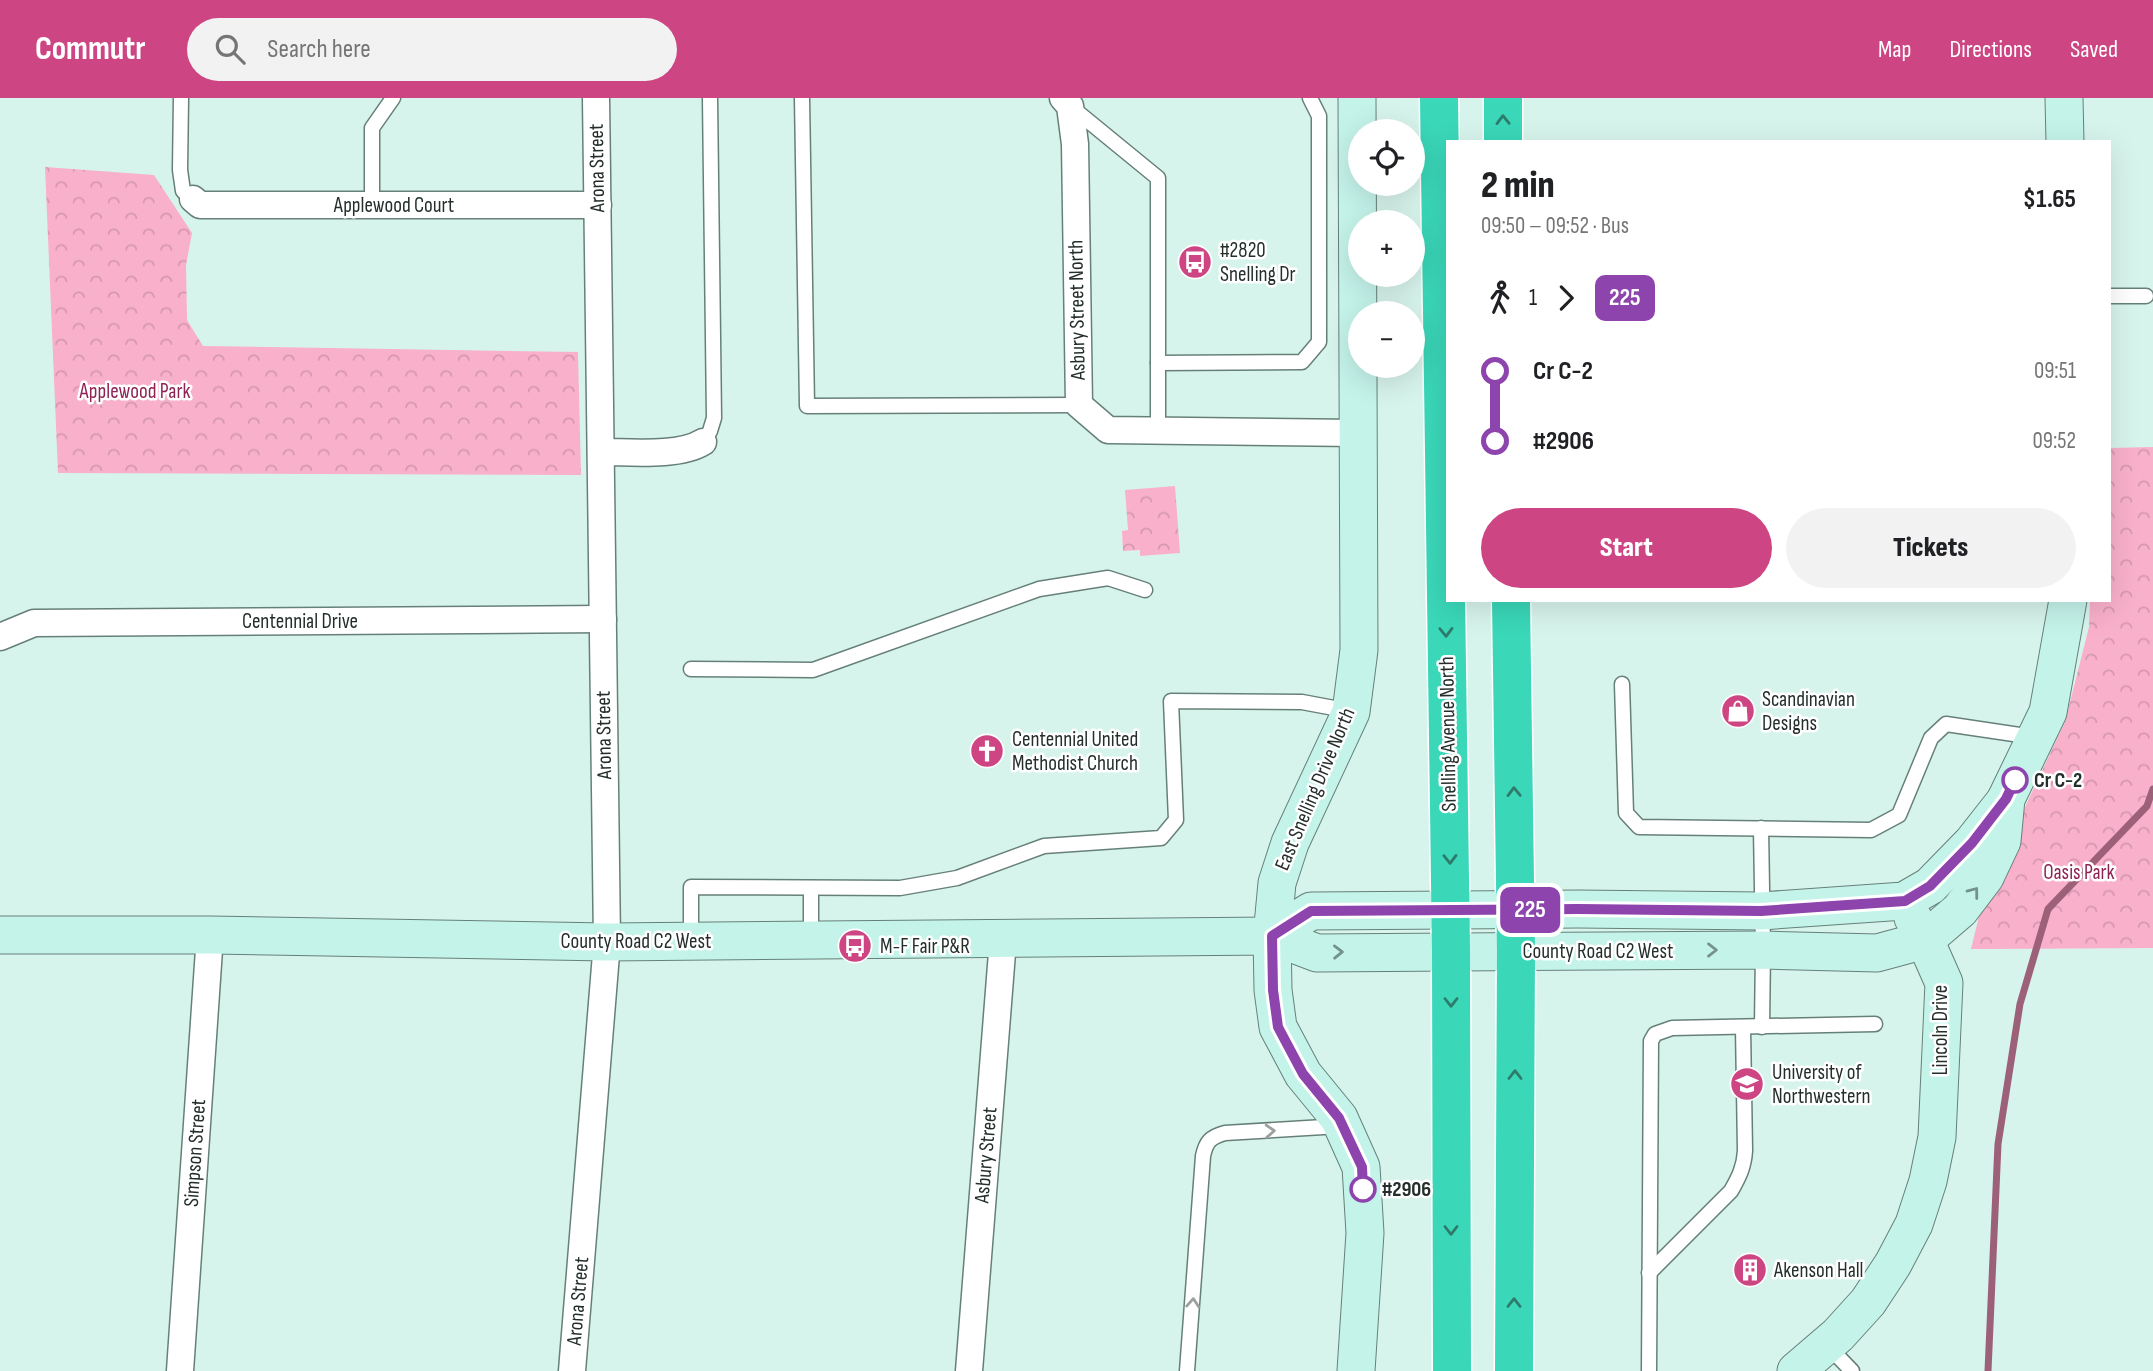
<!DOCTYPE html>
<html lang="en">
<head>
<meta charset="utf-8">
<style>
  :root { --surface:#fff; --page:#f2f2f2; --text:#202124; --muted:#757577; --accent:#cd4582 }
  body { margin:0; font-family:"Sofia Sans Condensed",sans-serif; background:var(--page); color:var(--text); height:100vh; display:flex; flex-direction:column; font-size:26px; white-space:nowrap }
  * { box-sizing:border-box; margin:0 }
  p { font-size:23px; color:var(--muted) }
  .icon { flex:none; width:38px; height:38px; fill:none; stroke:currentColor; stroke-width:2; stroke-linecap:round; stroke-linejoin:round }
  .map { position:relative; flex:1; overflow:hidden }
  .drawer { position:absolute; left:1446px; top:42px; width:665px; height:462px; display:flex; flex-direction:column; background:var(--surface); border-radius:0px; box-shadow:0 7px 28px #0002 }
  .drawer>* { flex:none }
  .badge { padding:0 14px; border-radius:10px; font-size:24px; line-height:46px }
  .buttons { position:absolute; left:1348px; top:21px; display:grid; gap:14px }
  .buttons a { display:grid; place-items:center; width:77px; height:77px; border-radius:50%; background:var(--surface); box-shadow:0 7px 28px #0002; font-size:35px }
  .map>.badge { position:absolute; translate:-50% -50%; box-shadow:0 0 0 4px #fff }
  .legs { display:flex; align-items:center; gap:10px; height:77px; padding:0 35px; font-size:23px }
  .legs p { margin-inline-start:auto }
  .head { display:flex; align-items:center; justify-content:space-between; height:119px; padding:0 35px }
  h1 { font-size:38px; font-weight:800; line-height:52px }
  .button { display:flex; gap:14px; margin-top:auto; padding:14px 35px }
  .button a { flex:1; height:80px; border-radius:42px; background:var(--accent); color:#fff; font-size:28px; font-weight:800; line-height:80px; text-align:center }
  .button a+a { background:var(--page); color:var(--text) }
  ul { padding:0 35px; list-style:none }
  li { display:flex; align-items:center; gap:24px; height:70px; font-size:26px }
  li i { display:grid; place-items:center; width:10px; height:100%; margin:0 9px; background:currentColor }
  li i::after { content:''; width:18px; height:18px; margin:-9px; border:5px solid; border-radius:50%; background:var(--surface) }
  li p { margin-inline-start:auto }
  li:first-child i { background:linear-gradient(#0000 50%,currentColor 0) }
  li:last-child i { background:linear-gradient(currentColor 50%,#0000 0) }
  header { display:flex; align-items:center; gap:42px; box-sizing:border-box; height:98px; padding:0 35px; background:var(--accent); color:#fff }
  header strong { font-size:33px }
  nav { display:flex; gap:38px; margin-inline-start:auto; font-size:24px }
  .search { width:490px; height:63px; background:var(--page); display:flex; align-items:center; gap:18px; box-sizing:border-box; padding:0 24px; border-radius:38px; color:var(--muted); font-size:26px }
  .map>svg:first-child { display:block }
  .park { fill:url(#park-crowns) }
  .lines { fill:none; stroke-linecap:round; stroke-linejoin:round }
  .stream { stroke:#9c6178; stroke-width:7 }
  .lane-casing { stroke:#668079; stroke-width:17 }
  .street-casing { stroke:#668079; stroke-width:29 }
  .secondary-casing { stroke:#668079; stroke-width:39 }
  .highway-casing { stroke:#fff; stroke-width:41 }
  .lane { stroke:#fff; stroke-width:14 }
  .street { stroke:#fff; stroke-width:26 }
  .secondary { stroke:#c4f3ea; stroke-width:37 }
  .highway { stroke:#3ad7b9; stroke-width:38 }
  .oneway { stroke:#2e7b6b }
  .oneway2 { stroke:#74918b }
  .oneway3 { stroke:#9ca1a0 }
  .line-1-casing { stroke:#fff; stroke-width:16 }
  .line-1 { stroke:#8e44ad; stroke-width:10 }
  .stop-1-dot { fill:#fff; stroke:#8e44ad; stroke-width:3.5 }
  .labels { text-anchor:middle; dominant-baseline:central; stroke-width:5; stroke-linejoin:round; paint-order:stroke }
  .street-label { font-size:21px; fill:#242f2c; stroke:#fff }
  .poi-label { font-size:21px; fill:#242f2c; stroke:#fff; text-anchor:start }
  .park-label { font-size:21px; fill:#8e2355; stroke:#fff }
  .stop-label { font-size:21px; font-weight:bold; fill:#242f2c; stroke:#fff; text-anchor:start }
</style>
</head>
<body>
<header>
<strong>Commutr</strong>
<div class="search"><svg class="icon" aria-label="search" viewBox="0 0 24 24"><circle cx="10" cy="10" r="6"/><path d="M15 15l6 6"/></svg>Search here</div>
<nav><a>Map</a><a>Directions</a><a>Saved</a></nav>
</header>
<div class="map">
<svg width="2153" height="1273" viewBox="0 0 2153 1273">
  <defs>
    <pattern id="park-crowns" width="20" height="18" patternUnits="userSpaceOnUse" patternTransform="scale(1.75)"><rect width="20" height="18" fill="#f9b0ca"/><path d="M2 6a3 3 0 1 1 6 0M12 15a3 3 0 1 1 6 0" fill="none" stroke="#d598ae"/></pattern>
  </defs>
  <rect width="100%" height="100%" fill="#d7f4ec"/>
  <g class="park">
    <polygon points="45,69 154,77 192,135 186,167 187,222 203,248 578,254 581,377 58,375"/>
    <polygon points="2153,349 2153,850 1971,851 1982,806 2031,696 2065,624 2089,529 2090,502 2109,502 2109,350"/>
    <polygon points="1175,388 1180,455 1140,458 1140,452 1123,453 1122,433 1128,432 1125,392"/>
  </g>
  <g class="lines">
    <polyline class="stream" points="1988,1273 1998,1046 2020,906 2048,811 2147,708 2153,691"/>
    <g class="lane-casing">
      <g id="lane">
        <polyline points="181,0 180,72 183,93 193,101"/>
        <polyline points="802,0 807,308 1079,307"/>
        <polyline points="1070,8 1158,80 1158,333"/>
        <polyline points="372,107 372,30 393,0"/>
        <polyline points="2109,198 2146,198"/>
        <polyline points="1158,265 1302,264 1319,244 1319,18 1310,0"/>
        <polyline points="703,344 710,333 714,320 710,0"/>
        <polyline points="691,571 813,572 1039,491 1108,480 1145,492"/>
        <polyline points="1622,586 1626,715 1639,729 1871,732 1899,717 1931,640 1946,626 2034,639"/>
        <polyline points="1761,730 1763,852 1762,929"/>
        <polyline points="811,841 811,790"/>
        <polyline points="691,842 691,789 900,790 957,780 1044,748 1161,740 1176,722 1171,603 1302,604 1350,613"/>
        <path d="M1649,1175L1731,1093C1739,1079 1744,1069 1745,1053L1743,929"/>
        <polyline points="1827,1247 1852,1273"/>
        <path d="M1187,1273L1203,1058C1206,1044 1210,1039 1225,1035L1340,1028"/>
        <polyline points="1649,1273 1651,943 1655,936 1672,930 1875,926"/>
      </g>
    </g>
    <g class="street-casing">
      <g id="street">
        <polyline points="1063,0 1070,8 1075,46 1079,307 1108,332 1358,335"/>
        <polyline points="193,101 200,107 598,107"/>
        <path d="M601,354C630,354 679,359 703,344"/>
        <polyline points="0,539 34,525 603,521"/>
        <polyline points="180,1273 210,837"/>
        <polyline points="572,1273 607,844 596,0"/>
        <polyline points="969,1273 1003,842"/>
      </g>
    </g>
    <g class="secondary-casing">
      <g id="secondary">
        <polyline points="2064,0 2065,44"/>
        <polyline points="0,837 210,837 607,844 1272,838 1317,855 1763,852 1877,855 1925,842 1960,812 1985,779 2002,743 2006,701 2048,614 2068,502"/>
        <polyline points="1272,838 1311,813 1578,811 1761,813 1904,803 1930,788 1972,745 2005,703"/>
        <polyline points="1356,1273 1365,1135 1361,1069 1339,1020 1303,976 1278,929 1273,892 1272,838 1277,785 1290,745 1351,614 1359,552 1357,0"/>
        <polyline points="1796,1273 1838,1237 1868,1204 1893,1166 1914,1126 1928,1083 1937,1039 1944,885 1925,842 1913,820"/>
      </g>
    </g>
    <g class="highway-casing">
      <g id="highway">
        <polyline points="1439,0 1451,852 1452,1273"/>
        <polyline points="1503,0 1503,44"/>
        <polyline points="1511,502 1516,853 1514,1273"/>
      </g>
    </g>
    <use href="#lane" class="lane"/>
    <use href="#street" class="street"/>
    <use href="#secondary" class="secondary"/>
    <use href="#highway" class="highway"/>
  </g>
  <defs><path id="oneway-chevron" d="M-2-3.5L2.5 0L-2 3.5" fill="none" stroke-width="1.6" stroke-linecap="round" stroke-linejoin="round" transform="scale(1.75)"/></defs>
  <g class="oneway">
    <use href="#oneway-chevron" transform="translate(1503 22) rotate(-91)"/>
    <use href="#oneway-chevron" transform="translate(1446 534) rotate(89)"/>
    <use href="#oneway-chevron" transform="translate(1514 694) rotate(-91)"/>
    <use href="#oneway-chevron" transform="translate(1450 761) rotate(89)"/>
    <use href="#oneway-chevron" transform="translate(1451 904) rotate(90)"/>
    <use href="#oneway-chevron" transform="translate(1515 977) rotate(-90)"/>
    <use href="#oneway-chevron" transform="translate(1451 1132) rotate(90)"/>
    <use href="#oneway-chevron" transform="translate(1514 1205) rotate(-90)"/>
  </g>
  <g class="oneway2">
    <use href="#oneway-chevron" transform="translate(1974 794) rotate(-53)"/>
    <use href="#oneway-chevron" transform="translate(1712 852)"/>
    <use href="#oneway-chevron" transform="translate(1338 854) rotate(-1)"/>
  </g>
  <g class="oneway3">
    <use href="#oneway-chevron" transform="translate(1270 1033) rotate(-3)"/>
    <use href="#oneway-chevron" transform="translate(1193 1205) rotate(-86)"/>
  </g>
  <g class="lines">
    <g class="line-1-casing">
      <polyline id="line-1" points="1363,1091 1362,1069 1339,1020 1303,976 1278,929 1273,892 1272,838 1311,813 1578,811 1761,813 1905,803 1930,788 1972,745 2006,701 2015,682"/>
    </g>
    <use href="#line-1" class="line-1"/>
  </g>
  <defs>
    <g id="bus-disc" transform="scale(1.75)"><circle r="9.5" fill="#cd4582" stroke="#fff"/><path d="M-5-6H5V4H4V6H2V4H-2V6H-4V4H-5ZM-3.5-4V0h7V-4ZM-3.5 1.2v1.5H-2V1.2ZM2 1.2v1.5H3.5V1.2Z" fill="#fff"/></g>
    <g id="shop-disc" transform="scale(1.75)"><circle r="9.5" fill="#cd4582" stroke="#fff"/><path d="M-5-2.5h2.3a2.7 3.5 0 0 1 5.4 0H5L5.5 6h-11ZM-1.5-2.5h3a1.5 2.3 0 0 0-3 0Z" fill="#fff"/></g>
    <g id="church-disc" transform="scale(1.75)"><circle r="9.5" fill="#cd4582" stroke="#fff"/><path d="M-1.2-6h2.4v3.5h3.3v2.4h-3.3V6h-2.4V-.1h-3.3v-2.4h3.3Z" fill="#fff"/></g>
    <g id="university-disc" transform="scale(1.75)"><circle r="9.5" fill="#cd4582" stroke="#fff"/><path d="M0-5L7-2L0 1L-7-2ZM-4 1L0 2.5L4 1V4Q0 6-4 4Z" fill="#fff"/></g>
    <g id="building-disc" transform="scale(1.75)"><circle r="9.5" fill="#cd4582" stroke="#fff"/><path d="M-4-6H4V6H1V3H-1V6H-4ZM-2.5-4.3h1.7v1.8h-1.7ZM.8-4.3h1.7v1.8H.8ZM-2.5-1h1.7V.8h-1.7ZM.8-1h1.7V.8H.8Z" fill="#fff"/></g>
  </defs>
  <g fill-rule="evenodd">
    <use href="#bus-disc" x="1195" y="164"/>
    <use href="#shop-disc" x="1738" y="613"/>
    <use href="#church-disc" x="987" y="653"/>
    <use href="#bus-disc" x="855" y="848"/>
    <use href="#university-disc" x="1747" y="986"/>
    <use href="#building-disc" x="1750" y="1172"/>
  </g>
  <g class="stop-1-dot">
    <circle cx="2015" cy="682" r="12"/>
    <circle cx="1363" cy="1091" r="12"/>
  </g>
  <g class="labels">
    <g class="street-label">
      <text transform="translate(597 70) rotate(-91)">Arona Street</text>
      <text x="394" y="107">Applewood Court</text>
      <text transform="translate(1077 212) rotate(-91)">Asbury Street North</text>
      <text x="300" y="523">Centennial Drive</text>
      <text transform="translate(1448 636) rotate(-91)">Snelling Avenue North</text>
      <text transform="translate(604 637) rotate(-91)">Arona Street</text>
      <text transform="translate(1315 691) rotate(-67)">East Snelling Drive North</text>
      <text x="636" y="843">County Road C2 West</text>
      <text x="1598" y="853">County Road C2 West</text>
      <text transform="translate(1940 932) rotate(-90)">Lincoln Drive</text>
      <text transform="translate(195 1055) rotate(-86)">Simpson Street</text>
      <text transform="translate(986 1057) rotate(-85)">Asbury Street</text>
      <text transform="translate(578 1203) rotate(-85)">Arona Street</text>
    </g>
    <g class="poi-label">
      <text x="1220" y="152">#2820<tspan x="1220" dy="24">Snelling Dr</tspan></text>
      <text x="1762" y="601">Scandinavian<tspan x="1762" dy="24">Designs</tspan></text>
      <text x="1012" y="641">Centennial United<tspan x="1012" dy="24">Methodist Church</tspan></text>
      <text x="880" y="848">M-F Fair P&amp;R</text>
      <text x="1772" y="974">University of<tspan x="1772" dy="24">Northwestern</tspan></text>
      <text x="1774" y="1172">Akenson Hall</text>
    </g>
    <g class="park-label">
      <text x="135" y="293">Applewood Park</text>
      <text x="2079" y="774">Oasis Park</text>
    </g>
    <g class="stop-label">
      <text x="2034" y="682">Cr C-2</text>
      <text x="1382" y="1091">#2906</text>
    </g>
  </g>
</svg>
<div class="buttons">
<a><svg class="icon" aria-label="locate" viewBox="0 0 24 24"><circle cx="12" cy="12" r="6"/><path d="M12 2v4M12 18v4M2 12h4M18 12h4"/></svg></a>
<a>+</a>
<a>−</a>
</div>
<b class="badge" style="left:1530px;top:812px;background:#8e44ad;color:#fff">225</b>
<section class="drawer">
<div class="head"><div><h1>2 min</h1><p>09:50 – 09:52 · Bus</p></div><b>$1.65</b></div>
<div class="legs"><svg class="icon" aria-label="walk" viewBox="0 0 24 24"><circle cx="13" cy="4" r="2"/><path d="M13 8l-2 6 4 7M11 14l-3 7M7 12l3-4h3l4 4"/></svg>1<svg class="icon" aria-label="forward" viewBox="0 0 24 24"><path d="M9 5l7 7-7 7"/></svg><b class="badge" style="background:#8e44ad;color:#fff">225</b></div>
<ul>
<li><i style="color:#8e44ad"></i><b>Cr C-2</b><p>09:51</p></li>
<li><i style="color:#8e44ad"></i><b>#2906</b><p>09:52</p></li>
</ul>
<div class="button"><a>Start</a><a>Tickets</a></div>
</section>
</div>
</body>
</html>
